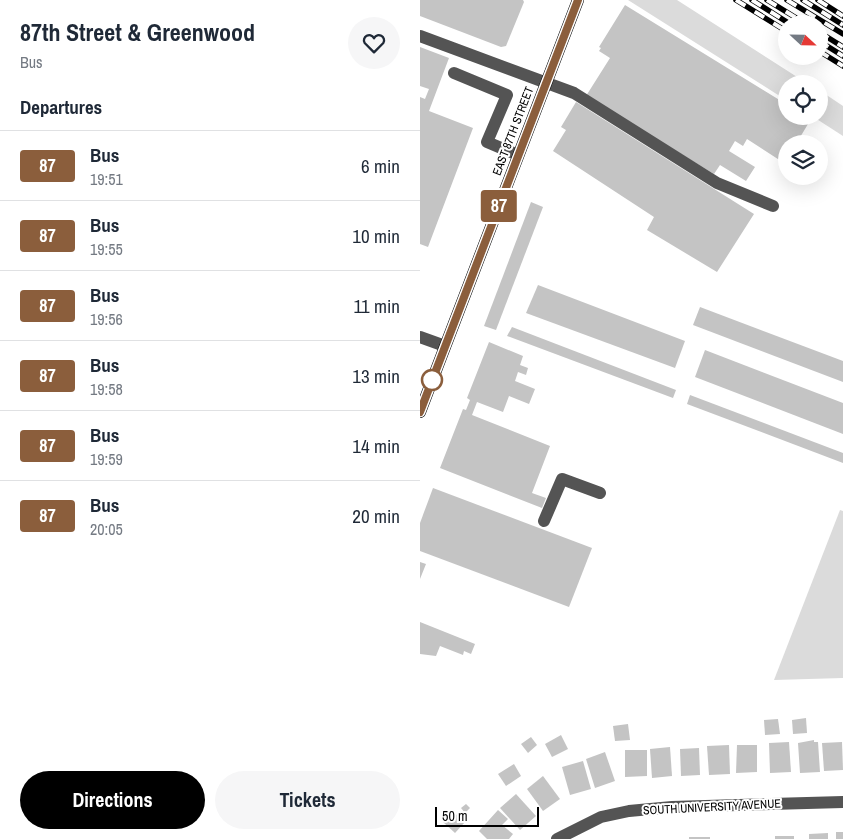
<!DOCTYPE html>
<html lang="en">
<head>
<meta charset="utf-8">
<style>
  :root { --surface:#fff; --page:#f6f6f7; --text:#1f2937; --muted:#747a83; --line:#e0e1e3; --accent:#000 }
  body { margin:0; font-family:"Archivo Narrow",sans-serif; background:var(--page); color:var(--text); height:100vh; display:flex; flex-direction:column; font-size:19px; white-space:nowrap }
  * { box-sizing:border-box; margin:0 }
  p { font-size:16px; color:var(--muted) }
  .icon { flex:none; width:28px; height:28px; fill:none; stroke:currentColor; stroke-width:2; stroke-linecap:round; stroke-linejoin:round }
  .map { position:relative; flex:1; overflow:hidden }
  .sheet { display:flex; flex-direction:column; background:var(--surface); width:420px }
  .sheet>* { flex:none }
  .badge { padding:0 10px; border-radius:4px; font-size:18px; line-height:32px }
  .needle { width:32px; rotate:112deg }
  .tools { position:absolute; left:358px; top:15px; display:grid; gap:10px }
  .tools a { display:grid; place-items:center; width:50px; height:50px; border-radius:50%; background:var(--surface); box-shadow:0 5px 20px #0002; font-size:25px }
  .scale { position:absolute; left:15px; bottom:12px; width:104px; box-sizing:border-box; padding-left:5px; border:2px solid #000; border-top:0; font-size:14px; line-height:18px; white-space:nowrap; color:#000; -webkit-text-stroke:4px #fff; paint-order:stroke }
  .map>.badge { position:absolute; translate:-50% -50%; box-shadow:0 0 0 2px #fff }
  h2 { padding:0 20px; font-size:19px; line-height:45px }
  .round { display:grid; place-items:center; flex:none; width:52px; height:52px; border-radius:26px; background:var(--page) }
  .headline { display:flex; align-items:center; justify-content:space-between; height:85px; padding:0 20px }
  h1 { font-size:24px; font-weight:700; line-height:38px }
  .action { display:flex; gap:10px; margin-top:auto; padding:10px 20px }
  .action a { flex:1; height:58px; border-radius:30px; background:var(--accent); color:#fff; font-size:20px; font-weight:700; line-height:58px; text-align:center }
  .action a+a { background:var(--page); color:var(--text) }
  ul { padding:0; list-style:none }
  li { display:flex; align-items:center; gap:15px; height:70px; padding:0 20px; border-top:1px solid var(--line) }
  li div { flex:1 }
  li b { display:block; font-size:19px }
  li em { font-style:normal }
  li .badge { min-width:55px; font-weight:700; text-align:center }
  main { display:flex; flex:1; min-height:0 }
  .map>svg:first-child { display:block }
  .green { fill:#dbdbdb }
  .building { fill:#c4c4c4 }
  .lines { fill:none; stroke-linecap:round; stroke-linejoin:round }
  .minor { stroke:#545454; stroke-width:12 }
  .major { stroke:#000; stroke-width:12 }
  .rail-casing { stroke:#000; stroke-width:5.5 }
  .rail { stroke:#fff; stroke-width:4; stroke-dasharray:11; stroke-linecap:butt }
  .line-casing { stroke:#fff; stroke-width:11 }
  .line { stroke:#8b5e3c; stroke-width:8 }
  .stop-dot { fill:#fff; stroke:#8b5e3c; stroke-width:2.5 }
  .labels { text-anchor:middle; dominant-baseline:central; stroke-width:4; stroke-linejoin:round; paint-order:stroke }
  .street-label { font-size:12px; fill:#000; stroke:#fff }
</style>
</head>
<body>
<main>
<section class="sheet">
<div class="headline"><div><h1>87th Street &amp; Greenwood</h1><p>Bus</p></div><a class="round"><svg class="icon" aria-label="heart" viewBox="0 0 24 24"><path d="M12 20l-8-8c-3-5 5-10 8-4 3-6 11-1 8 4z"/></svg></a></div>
<h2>Departures</h2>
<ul>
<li><span class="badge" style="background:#8b5e3c;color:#fff">87</span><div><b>Bus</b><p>19:51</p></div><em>6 min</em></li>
<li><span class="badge" style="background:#8b5e3c;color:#fff">87</span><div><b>Bus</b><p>19:55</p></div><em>10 min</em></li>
<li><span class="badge" style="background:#8b5e3c;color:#fff">87</span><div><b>Bus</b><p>19:56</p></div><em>11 min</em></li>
<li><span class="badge" style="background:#8b5e3c;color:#fff">87</span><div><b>Bus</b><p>19:58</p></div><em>13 min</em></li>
<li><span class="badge" style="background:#8b5e3c;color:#fff">87</span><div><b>Bus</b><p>19:59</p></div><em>14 min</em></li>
<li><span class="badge" style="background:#8b5e3c;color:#fff">87</span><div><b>Bus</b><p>20:05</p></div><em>20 min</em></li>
</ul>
<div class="action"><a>Directions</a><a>Tickets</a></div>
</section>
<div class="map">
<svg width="423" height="839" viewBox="0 0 423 839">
  <rect width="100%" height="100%" fill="#fff"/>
  <g class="green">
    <polygon points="208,0 257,0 388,84 366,84 366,100"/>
    <polygon points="399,90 423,106 423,136 392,116 399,116"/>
    <polygon points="420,510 423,511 423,678 354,680"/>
  </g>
  <g class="building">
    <polygon points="0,0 103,0 104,2 86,46 81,47 0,16"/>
    <polygon points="205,5 366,104 366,116 386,116 391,119 376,144 366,144 364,163 327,139 323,146 315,141 309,151 335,167 326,181 300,165 294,174 166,96 190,58 179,51 181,48 179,47"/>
    <polygon points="0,47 29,58 9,111 53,128 8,247 0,244 0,97 5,99 9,89 0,86"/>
    <polygon points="156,102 334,214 297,272 227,230 234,217 133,151 146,130 141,127"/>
    <polygon points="111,202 123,207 76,330 64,326"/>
    <polygon points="118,285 265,341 255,368 106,313"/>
    <polygon points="280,307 423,361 423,382 273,325"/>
    <polygon points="92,327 256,390 253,398 87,336"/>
    <polygon points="69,342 103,356 100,365 108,368 106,375 98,372 95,381 115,389 109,404 89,396 83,412 57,402 52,415 130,446 112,493 126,498 122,508 20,468 43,409 46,410 50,400 47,398"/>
    <polygon points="285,350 423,403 423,434 275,377"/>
    <polygon points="270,395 423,453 423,463 267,404"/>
    <polygon points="13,488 172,548 149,607 0,551 0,523"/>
    <polygon points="0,562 6,564 0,579"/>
    <polygon points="0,622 55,644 51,654 44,651 43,655 20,646 16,656 0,654"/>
    <polygon points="386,718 387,733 373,734 372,720"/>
    <polygon points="358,719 360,734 345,735 344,720"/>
    <polygon points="208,724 210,740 195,741 193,726"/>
    <polygon points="141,735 148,749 132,757 125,744"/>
    <polygon points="111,737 117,745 108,753 101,744"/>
    <polygon points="394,740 394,742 398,742 400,772 380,773 378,743"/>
    <polygon points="369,742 371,772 350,773 349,743"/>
    <polygon points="422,742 423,770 404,771 402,743"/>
    <polygon points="309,745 310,774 289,775 287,746"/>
    <polygon points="317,745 337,745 337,772 316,773"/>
    <polygon points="250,747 252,776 232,778 230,749"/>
    <polygon points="279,748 280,775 261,776 260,749"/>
    <polygon points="205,750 227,750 227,776 205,777"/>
    <polygon points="185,752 195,781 175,788 166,759"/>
    <polygon points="163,761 171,789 150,795 142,767"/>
    <polygon points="94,764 101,776 86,786 78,774"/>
    <polygon points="123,776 140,799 123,811 107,789"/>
    <polygon points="96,794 116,816 100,830 80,808"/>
    <polygon points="46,804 50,808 45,813 41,808"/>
    <polygon points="78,810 88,819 82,825 93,834 89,839 67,839 59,831"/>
    <polygon points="32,811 45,822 35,833 23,822"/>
    <rect x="416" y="832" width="7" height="7"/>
    <polygon points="408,833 408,839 389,839 389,834"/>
    <rect x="355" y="836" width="19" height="3"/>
    <rect x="269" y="837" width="21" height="2"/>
  </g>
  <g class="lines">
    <g class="minor">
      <polyline points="0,36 154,93 297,183 353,206"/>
      <polyline points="34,73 87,95 67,142 98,155"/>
      <polyline points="0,337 25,346"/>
      <polyline points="124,521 142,479 180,493"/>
      <polyline points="137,839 181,817 209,811 252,807 423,802"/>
    </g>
    <polyline class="major" points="0,412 158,0"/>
    <g class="rail-casing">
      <g id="rail">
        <polyline points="316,0 366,31"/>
        <polyline points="332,0 370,24"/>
        <polyline points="347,0 386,24"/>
        <polyline points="367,0 423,34"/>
        <polyline points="383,0 423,25"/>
        <polyline points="398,0 423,16"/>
        <polyline points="399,32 423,47"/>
        <polyline points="399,41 423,56"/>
        <polyline points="399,51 423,66"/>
      </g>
    </g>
    <use href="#rail" class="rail"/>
  </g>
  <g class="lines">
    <g class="line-casing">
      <polyline id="line" points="0,412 158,0"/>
    </g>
    <use href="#line" class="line"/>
  </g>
  <circle class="stop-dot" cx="12" cy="380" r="10"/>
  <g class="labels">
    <g class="street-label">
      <text transform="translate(93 131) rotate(-69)">EAST 87TH STREET</text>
      <text transform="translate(292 807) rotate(-3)">SOUTH UNIVERSITY AVENUE</text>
    </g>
  </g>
</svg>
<div class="tools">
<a><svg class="needle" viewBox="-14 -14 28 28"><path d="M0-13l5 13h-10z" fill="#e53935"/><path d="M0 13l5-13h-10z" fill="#747a83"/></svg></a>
<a><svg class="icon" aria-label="locate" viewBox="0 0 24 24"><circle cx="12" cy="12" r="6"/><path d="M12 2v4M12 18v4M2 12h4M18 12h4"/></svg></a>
<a><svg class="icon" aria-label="layers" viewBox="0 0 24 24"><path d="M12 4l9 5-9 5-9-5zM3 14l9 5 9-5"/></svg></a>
</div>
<div class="scale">50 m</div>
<b class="badge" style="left:79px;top:206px;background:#8b5e3c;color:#fff">87</b>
</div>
</main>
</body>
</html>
